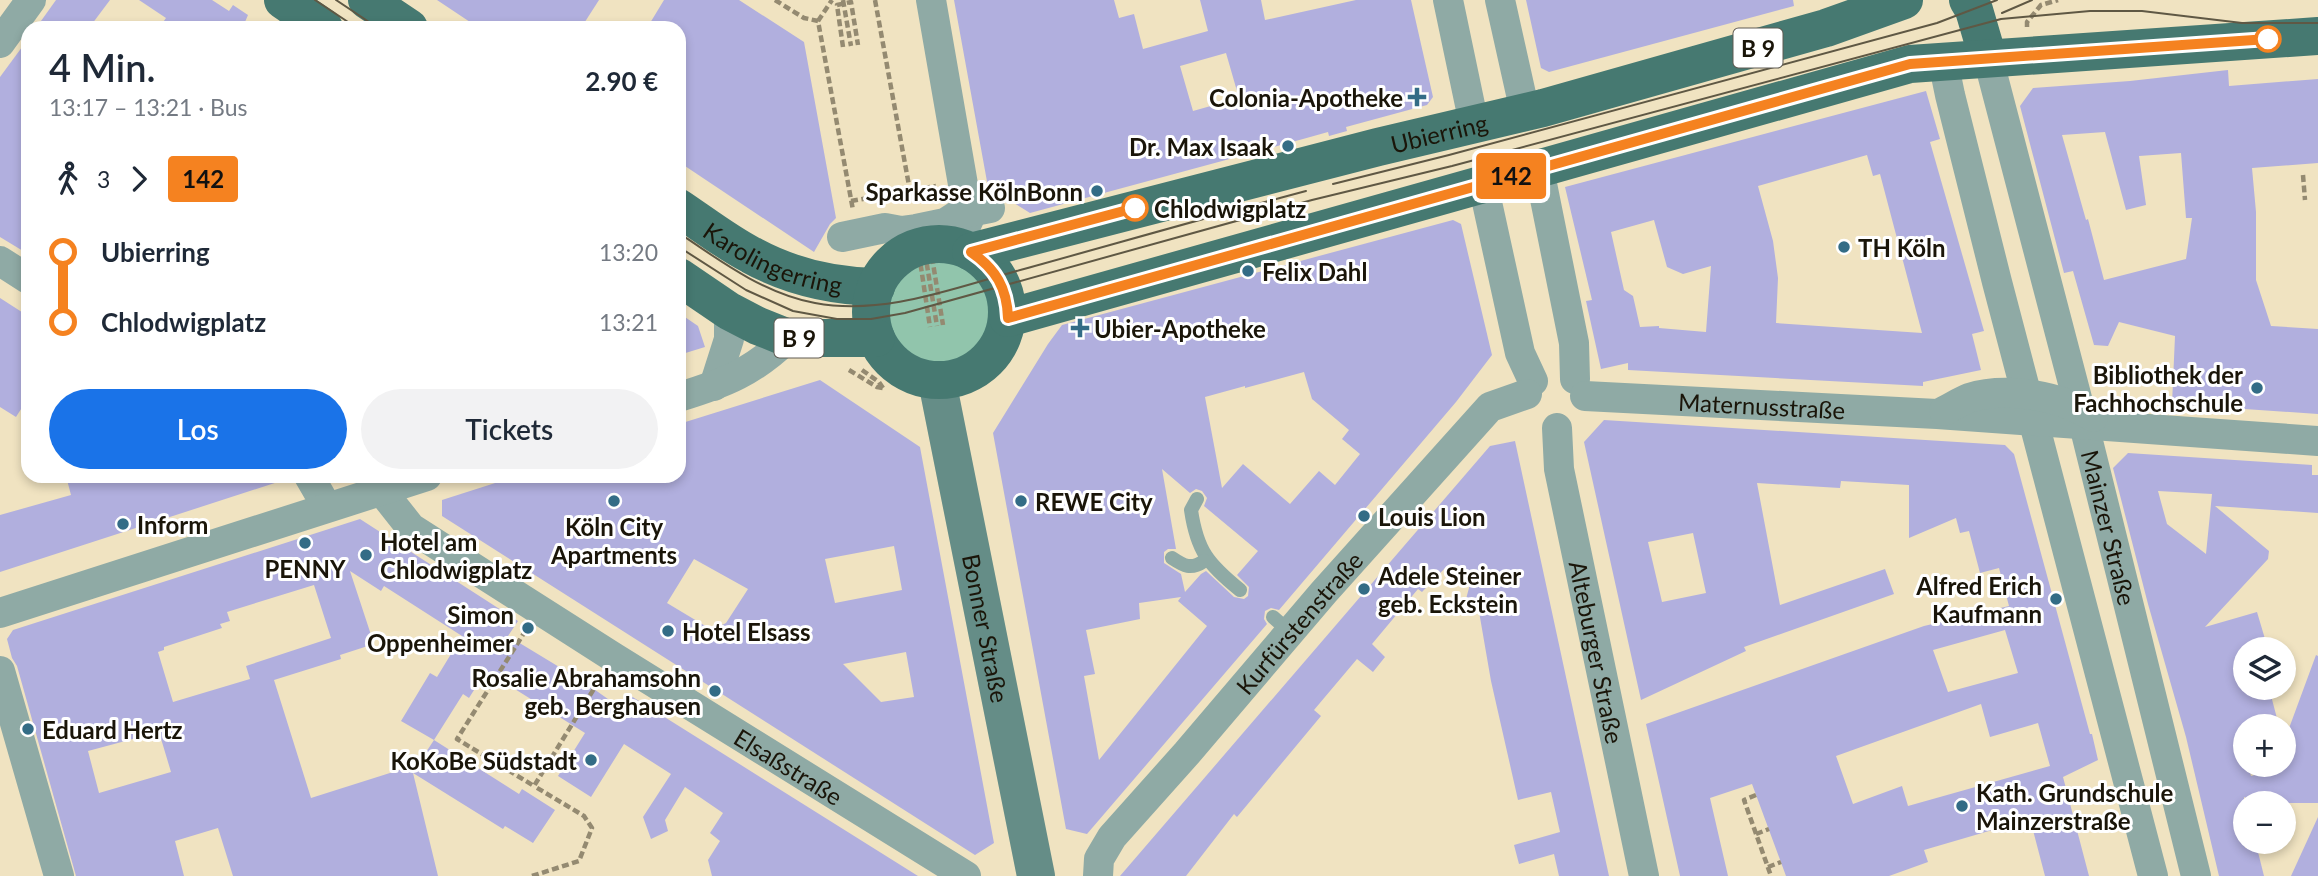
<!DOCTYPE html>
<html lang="de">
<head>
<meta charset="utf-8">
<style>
  :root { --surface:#fff; --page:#f2f2f3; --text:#1f2937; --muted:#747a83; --accent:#1a73e8 }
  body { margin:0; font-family:Lato,sans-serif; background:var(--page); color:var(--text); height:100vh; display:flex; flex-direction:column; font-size:26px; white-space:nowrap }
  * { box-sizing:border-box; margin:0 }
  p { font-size:23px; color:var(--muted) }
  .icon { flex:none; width:38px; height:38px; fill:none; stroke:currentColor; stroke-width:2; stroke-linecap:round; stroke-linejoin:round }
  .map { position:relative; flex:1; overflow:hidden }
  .details { position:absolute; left:21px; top:21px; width:665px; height:462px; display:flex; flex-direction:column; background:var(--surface); border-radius:21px; box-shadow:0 4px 10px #0003 }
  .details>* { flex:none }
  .badge { padding:0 14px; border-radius:5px; font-size:24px; line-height:46px }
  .tools { position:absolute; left:2233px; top:637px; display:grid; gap:14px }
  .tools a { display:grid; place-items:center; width:63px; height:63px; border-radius:50%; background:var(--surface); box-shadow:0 4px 10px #0003; font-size:35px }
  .map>.badge { position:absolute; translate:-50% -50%; box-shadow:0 0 0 4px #fff }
  .legs { display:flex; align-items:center; gap:10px; height:77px; padding:0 28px; font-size:23px }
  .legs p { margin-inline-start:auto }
  .summary { display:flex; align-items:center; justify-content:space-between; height:119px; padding:0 28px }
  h1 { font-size:38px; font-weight:600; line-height:52px }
  .primary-button { display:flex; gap:14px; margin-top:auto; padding:14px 28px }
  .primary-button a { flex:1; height:80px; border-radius:42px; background:var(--accent); color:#fff; font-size:28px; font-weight:600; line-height:80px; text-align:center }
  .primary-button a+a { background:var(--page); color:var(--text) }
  ul { padding:0 28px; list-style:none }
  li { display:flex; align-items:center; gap:24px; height:70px; font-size:26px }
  li i { display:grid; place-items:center; width:10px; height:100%; margin:0 9px; background:currentColor }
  li i::after { content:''; width:18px; height:18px; margin:-9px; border:5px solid; border-radius:50%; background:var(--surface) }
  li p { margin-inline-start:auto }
  li:first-child i { background:linear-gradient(#0000 50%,currentColor 0) }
  li:last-child i { background:linear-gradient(currentColor 50%,#0000 0) }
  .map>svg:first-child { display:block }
  .green { fill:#91c5ac }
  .building { fill:#b1afde; fill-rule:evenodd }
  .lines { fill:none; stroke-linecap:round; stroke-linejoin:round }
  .path { stroke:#948a71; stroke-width:4.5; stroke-dasharray:7 3.5; stroke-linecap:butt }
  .lane { stroke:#8faaa5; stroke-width:14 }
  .street { stroke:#8faaa5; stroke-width:30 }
  .secondary { stroke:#658d87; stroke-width:38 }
  .primary { stroke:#467971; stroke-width:38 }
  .tram { stroke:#5f5844; stroke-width:2 }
  .line-1-casing { stroke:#fff; stroke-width:16 }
  .line-1 { stroke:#f58220; stroke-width:10 }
  .stop-1-dot { fill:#fff; stroke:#f58220; stroke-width:3.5 }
  .poi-dot { fill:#336c86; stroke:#fff; stroke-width:2.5 }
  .labels { text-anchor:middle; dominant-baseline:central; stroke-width:6; stroke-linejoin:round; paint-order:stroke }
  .shield { fill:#fff; stroke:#5f5b53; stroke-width:2 }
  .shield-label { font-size:23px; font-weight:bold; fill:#1a1509 }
  .poi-label { font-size:24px; font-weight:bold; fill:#1a1509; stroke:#fff; text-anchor:start }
  .street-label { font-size:24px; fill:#1a1509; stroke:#fff }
  .stop-label { font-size:24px; font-weight:bold; fill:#1a1509; stroke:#fff; text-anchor:start }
</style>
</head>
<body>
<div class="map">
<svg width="2318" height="876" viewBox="0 0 2318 876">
  <rect width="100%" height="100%" fill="#f0e3c1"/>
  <circle class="green" cx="939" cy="312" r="53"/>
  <g class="building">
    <polygon points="56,0 110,0 89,28 36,28"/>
    <polygon points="139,0 212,0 229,11 233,5 248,15 245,22 255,28 159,28 166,18"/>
    <polygon points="437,0 599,0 581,28 479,28"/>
    <polygon points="664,0 739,0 804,42 836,218 830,224 814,252 679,162 679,28 647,28"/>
    <path d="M954,0H1114L1119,18L1134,14L1143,49L1208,31L1200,0H1261L1265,20L1356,0H1411L1433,97L1427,105L1346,127L1347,131L1329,136L1328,132L1303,139L1030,213L988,187ZM1226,53L1239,98L1193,111L1180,66Z"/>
    <polygon points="1526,0 1793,0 1794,6 1549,72 1541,68"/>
    <polygon points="28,39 28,254 0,237 0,77"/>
    <path d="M2228,70L2229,86L2318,79V163L2252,168L2256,212V280L2271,326L2318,329V414L2172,404L2175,336L2119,322L2108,346L2094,345L2073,271L2064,273L2020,106L2033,88L2130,81ZM2105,132L2126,210L2146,205L2139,156L2181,153L2186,218H2192L2186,259L2104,280L2088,219L2086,220L2062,135Z"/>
    <path d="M1926,91L1940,139L1930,142L1984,331L1972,334L1981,370L1923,382V386L1628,370V363L1601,369L1586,301L1592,300L1565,187ZM1867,155L1873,176L1880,174L1922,333L1776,323L1778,278L1773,241L1758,186ZM1654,220L1667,267L1683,274L1711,266L1706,332L1659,328V326L1640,327L1633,296L1624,290L1611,232Z"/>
    <path d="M1453,220L1461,224L1492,355L1456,402L1279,610L1271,608L1265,611L1264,619L1267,624L1087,834L1066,829L993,433L1048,344L1062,325ZM1304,372L1312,399L1349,430L1342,439L1360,454L1335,485L1319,471L1290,504L1243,464L1222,488L1205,397L1245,386V388ZM1162,469L1190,493L1196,489L1202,491L1207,498L1204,506L1258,551L1237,575L1249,587L1248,596L1244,599L1234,597L1206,571L1201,574L1185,592L1181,574L1164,563V552L1168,549H1176ZM1181,597L1178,601L1207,626L1099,760L1084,676L1095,674L1086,630L1140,619L1139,603Z"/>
    <polygon points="0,298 28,316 28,398 16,417 0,407"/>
    <polygon points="679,313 698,326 705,347 679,355"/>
    <path d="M820,380L920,447L994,843L975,855L442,516V500L517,476H679V424ZM894,546L902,590L835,603L825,559ZM694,559L748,589L726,623L712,630L667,603ZM906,652L914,697L881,702L843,664Z"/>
    <path d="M1604,420L2005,445L2014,454L2090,734H2092L2098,760L2063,777L2089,876H2045L2030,819L1924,850L1928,862L1889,876H1786L1752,784L1710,798L1728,876H1680L1646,724L1924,626L2009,606L1999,568L1980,573L1969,531L1960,533L1956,518L1909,538V485L1841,481L1840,488L1757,483L1780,605L1885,569L1894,594L1744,647L1746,651L1641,700L1584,442ZM1693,533L1706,593L1662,602L1648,542ZM2005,630L2018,673L1948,692L1933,650ZM1981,704L1990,737L2038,723L2050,766L1908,806L1902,786L1853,804L1836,756Z"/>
    <polygon points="1515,441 1609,876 1559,876 1554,854 1519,864 1514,845 1560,832 1551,792 1518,800 1491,681 1477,600 1465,603 1470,584 1447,566 1422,592 1418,589 1372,644 1385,657 1373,672 1357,659 1314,710 1321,716 1237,817 1234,814 1186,876 1120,876 1490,446"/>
    <path d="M2128,453L2312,465V475H2318V513L2215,506L2269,551L2268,559L2205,627L2257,612L2268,649H2245V688H2269L2279,726H2245V765H2248L2251,776L2282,768L2288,731L2316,655L2318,656V803H2258L2244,797L2245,848L2256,844L2264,876H2219L2186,737L2148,604L2113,468ZM2158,491L2212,494L2206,554L2167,524Z"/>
    <polygon points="66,476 283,476 284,480 0,572 0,515 71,495"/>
    <path d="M360,519L518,621L508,636L584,682L622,709L631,696L918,876H712L708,860L720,841L710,833L723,813L685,787L665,820L668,831L651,839L643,817L671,774L624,744L591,797L558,776L585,733L486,671L469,698L463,694L434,740L519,794L522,789L555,810L533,843L505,826L503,829L413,773L438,876H233L218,828L175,841L184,876H76L17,666L12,658L7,639L13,630ZM350,571L381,591L384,586L462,636L437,677L430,673L401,721L434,740L413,772L412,766L311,798L274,680L341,659L340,655L374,644ZM314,585L331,638L246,666L250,679L173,702L158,652L164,650V647L222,628L220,624L230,621L227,612ZM159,732L171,772L99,793L88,751Z"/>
    <polygon points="2318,817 2318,876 2291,876"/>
  </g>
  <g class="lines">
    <g class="path">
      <polyline points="775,0 804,18 818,21 853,210"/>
      <polyline points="843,0 851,46"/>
      <polyline points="875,0 910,191"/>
      <polyline points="818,21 832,0"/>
      <polyline points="2027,27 2027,22 2041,5 2058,0"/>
      <polyline points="843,47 837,5 851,2 858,45"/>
      <polyline points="2303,175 2305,200"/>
      <polyline points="851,201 936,186"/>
      <polyline points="925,253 937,326"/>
      <polyline points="919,254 930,327"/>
      <polyline points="932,257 943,325"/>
      <polyline points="849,370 877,387 883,388"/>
      <polyline points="862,370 879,382 883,388"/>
      <polyline points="526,630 457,739 534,786 600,679"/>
      <polyline points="1756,795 1744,800 1771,876"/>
      <polyline points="1756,834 1769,829"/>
      <polyline points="1768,867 1781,862"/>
      <polyline points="532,876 579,861 592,828 584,816 534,786"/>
    </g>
    <g class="lane">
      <path d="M1197,499L1191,510C1197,551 1208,564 1240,590"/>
      <path d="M1172,558C1184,566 1191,570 1204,561"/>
      <polyline points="1273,617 1290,632"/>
    </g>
    <g class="street">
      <polyline points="931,0 969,219 957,246"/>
      <polyline points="1448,0 1474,124"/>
      <polyline points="1500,0 1525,112"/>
      <polyline points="0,43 31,0"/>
      <path id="s1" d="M1988,58L2084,425L2196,876"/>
      <polyline points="1943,61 1950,95 1997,282 2153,876"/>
      <polyline points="1539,169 1574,343 1575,379"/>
      <polyline points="1483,184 1520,353 1533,381"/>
      <polyline points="842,237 885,228 901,231 916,229 945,223 959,214 990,208"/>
      <polyline points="0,261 28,279"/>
      <polyline points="714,386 729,339 729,311"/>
      <path id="s2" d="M1585,396L1937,414L2318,441"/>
      <path d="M679,397C725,383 753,372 788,338"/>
      <path d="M1944,411C1952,407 1961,401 1969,398C2007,386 2061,396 2093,417"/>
      <path id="s3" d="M1557,428L1559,469L1644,876"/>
      <polyline points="309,476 327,507"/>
      <path id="s4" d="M381,490L411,528L613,657L966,876"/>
      <polyline points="0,613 427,476"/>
      <polyline points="0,671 59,876"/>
      <path id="s5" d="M1098,876L1099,859L1112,837L1187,753L1324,592L1490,407L1527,394"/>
    </g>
    <path class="secondary" id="s6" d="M937,381L1036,876"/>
    <g class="primary">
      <polyline points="283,0 324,28"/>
      <polyline points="367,0 409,28"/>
      <polyline points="1968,0 1974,10 1988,58"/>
      <path id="s7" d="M679,208C703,224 726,242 751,255C789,276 833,286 876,287"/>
      <circle cx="939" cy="312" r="68"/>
      <path id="s8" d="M971,252L1378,147L1543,108L1826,28L1904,0"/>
      <polyline points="679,277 729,311 758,326 788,338 876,338"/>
      <polyline points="1008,318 1910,64 2318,36"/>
    </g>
    <g class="tram">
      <polyline points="315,0 357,28"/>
      <polyline points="336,0 378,28"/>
      <polyline points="2002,13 2032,0"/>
      <polyline points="1333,184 1449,155 1937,23 1997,0"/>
      <path d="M679,233C720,261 765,294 815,303C886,316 956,287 1024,269C1118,243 1212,216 1306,191"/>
      <polyline points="679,247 746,290 793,311 837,319 871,319 905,313 1312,200 1452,166 2001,19 2090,11 2142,11 2242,23 2318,23"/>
    </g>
  </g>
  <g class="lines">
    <g class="line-1-casing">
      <path id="line-1" d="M1135,208L971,252C996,269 1007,288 1008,318L1910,64L2268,39"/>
    </g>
    <use href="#line-1" class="line-1"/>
  </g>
  <g class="stop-1-dot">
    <circle cx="2268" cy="39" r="12"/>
    <circle cx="1135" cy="208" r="12"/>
  </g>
  <g class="poi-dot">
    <path d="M1413.5 86.5h7v7h7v7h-7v7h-7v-7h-7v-7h7z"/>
    <circle cx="1288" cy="146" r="7"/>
    <circle cx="1097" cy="191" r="7"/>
    <circle cx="1844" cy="247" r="7"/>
    <circle cx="1248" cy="271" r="7"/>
    <path d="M1076.5 317.5h7v7h7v7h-7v7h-7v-7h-7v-7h7z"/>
    <circle cx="2257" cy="388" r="7"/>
    <circle cx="614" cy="501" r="7"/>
    <circle cx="1021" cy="501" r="7"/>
    <circle cx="1364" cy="516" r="7"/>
    <circle cx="123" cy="524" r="7"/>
    <circle cx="305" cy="543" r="7"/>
    <circle cx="366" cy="555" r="7"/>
    <circle cx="1364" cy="589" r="7"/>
    <circle cx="2056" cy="599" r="7"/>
    <circle cx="528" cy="628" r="7"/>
    <circle cx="668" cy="631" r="7"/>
    <circle cx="715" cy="691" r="7"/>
    <circle cx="28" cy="729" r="7"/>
    <circle cx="591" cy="760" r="7"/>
    <circle cx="1962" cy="806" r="7"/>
  </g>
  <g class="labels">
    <g class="shield">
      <rect x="1733.5" y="28.5" width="49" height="39" rx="5"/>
      <rect x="774.5" y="318.5" width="49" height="39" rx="5"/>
    </g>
    <g class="shield-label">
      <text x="1758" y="48">B 9</text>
      <text x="799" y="338">B 9</text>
    </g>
    <g class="poi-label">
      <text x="1403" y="97" text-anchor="end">Colonia-Apotheke</text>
      <text x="1274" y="146" text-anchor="end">Dr. Max Isaak</text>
      <text x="1083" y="191" text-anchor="end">Sparkasse KölnBonn</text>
      <text x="1858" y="247">TH Köln</text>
      <text x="1262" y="271">Felix Dahl</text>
      <text x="1094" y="328">Ubier-Apotheke</text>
      <text x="2243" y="374" text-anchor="end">Bibliothek der<tspan x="2243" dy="28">Fachhochschule</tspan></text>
      <text x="1035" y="501">REWE City</text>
      <text x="1378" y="516">Louis Lion</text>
      <text x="137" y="524">Inform</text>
      <text x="614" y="526" text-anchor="middle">Köln City<tspan x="614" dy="28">Apartments</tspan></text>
      <text x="380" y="541">Hotel am<tspan x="380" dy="28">Chlodwigplatz</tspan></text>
      <text x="305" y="568" text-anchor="middle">PENNY</text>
      <text x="1378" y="575">Adele Steiner<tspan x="1378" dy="28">geb. Eckstein</tspan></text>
      <text x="2042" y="585" text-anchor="end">Alfred Erich<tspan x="2042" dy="28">Kaufmann</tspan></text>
      <text x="514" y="614" text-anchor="end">Simon<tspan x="514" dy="28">Oppenheimer</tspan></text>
      <text x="682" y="631">Hotel Elsass</text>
      <text x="701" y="677" text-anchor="end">Rosalie Abrahamsohn<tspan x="701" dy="28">geb. Berghausen</tspan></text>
      <text x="42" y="729">Eduard Hertz</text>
      <text x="577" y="760" text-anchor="end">KoKoBe Südstadt</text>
      <text x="1976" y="792">Kath. Grundschule<tspan x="1976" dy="28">Mainzerstraße</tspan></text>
    </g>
    <g class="street-label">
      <text stroke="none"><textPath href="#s8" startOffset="483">Ubierring</textPath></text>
      <text stroke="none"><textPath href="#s7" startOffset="108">Karolingerring</textPath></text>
      <text stroke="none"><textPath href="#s2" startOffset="177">Maternusstraße</textPath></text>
      <text stroke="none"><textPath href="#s1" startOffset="485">Mainzer Straße</textPath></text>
      <text stroke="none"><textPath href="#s5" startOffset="327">Kurfürstenstraße</textPath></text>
      <text stroke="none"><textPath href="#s6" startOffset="252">Bonner Straße</textPath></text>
      <text stroke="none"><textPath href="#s3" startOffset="228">Alteburger Straße</textPath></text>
      <text stroke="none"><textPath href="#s4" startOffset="495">Elsaßstraße</textPath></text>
    </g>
    <g class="stop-label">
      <text x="1154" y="208">Chlodwigplatz</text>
    </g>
  </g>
</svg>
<div class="tools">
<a><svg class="icon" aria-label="layers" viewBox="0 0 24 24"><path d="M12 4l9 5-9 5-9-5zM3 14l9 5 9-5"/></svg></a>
<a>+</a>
<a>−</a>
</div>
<b class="badge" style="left:1511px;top:176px;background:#f58220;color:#111">142</b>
<section class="details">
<div class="summary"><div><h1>4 Min.</h1><p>13:17 – 13:21 · Bus</p></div><b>2.90 €</b></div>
<div class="legs"><svg class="icon" aria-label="walk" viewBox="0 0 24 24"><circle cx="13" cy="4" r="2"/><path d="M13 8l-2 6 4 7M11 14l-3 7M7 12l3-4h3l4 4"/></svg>3<svg class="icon" aria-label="forward" viewBox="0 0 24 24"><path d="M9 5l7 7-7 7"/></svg><b class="badge" style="background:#f58220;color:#111">142</b></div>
<ul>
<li><i style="color:#f58220"></i><b>Ubierring</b><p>13:20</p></li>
<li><i style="color:#f58220"></i><b>Chlodwigplatz</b><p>13:21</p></li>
</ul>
<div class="primary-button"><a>Los</a><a>Tickets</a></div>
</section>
</div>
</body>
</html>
